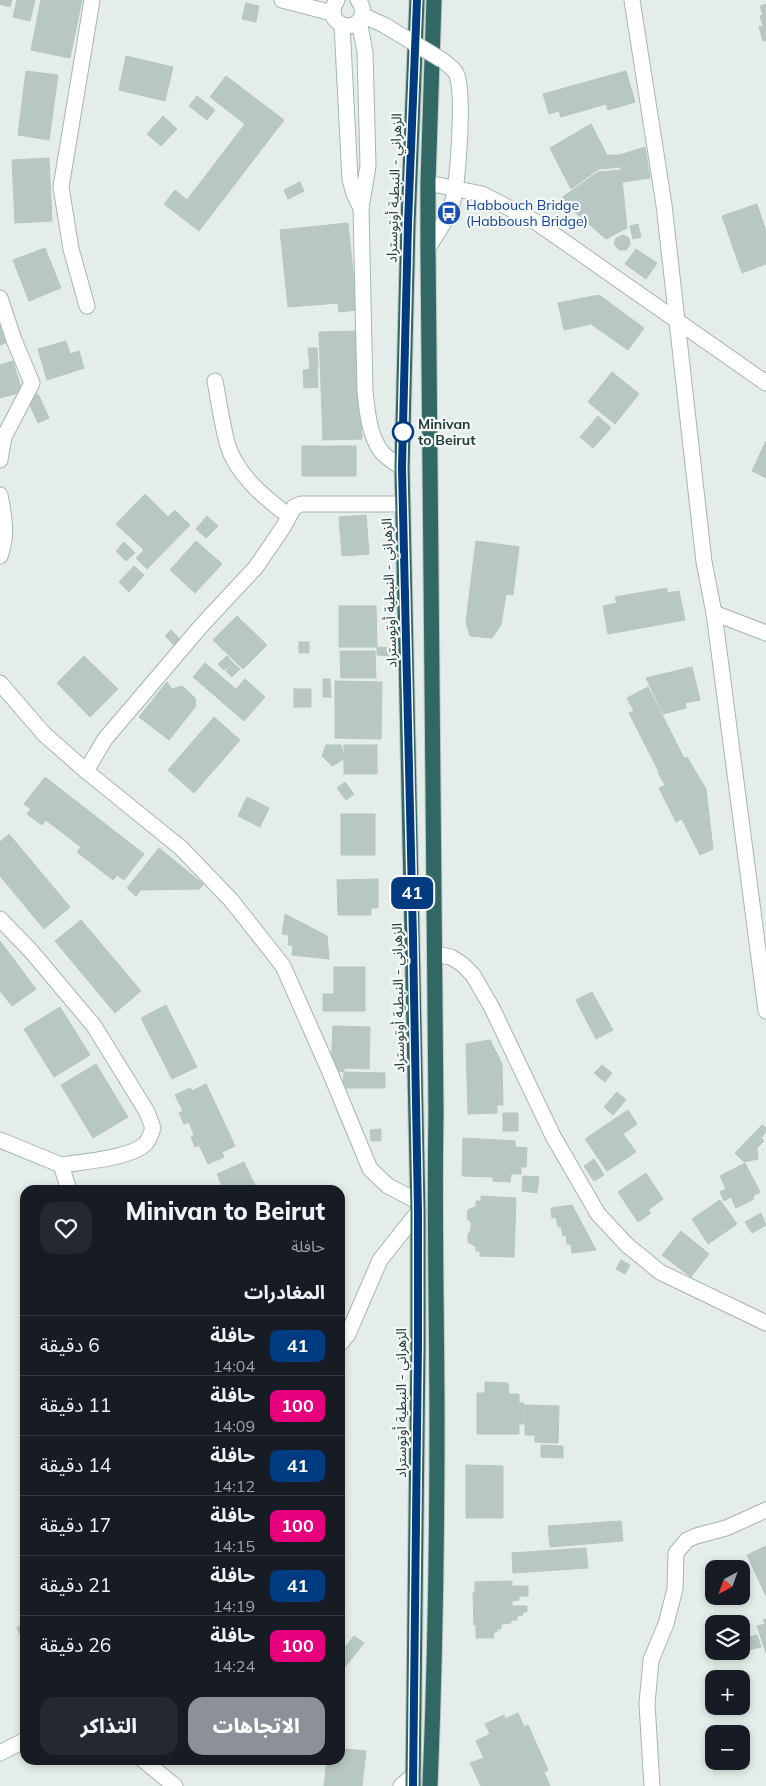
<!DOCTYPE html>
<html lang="ar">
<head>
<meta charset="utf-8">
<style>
  :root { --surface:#171b24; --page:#242831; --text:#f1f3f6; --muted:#9ea1a6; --line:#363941; --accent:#8c9099 }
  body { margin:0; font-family:Mulish,"Noto Sans Arabic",sans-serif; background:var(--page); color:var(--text); direction:rtl; height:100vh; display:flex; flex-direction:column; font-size:19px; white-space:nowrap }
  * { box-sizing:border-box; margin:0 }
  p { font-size:16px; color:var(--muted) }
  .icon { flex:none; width:28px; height:28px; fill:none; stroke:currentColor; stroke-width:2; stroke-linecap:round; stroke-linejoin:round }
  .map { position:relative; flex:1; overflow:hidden; direction:ltr }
  .sheet { position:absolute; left:20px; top:1185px; width:325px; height:580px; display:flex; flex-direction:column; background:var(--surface); border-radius:15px; box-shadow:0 2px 8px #0003; direction:rtl }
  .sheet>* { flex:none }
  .badge { padding:0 10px; border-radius:8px; font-size:18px; line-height:32px }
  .needle { width:32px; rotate:221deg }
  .tools { position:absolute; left:705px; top:1560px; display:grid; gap:10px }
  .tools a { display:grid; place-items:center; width:45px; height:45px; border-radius:10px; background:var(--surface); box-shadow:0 2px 8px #0003; font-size:25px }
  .map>.badge { position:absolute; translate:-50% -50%; box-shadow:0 0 0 2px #fff }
  h2 { padding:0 20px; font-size:19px; line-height:45px }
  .round { display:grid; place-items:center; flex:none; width:52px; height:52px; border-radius:15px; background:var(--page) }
  .head { display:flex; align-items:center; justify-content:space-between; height:85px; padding:0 20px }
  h1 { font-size:24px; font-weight:800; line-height:38px }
  .action { display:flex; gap:10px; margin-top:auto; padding:10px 20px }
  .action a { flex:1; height:58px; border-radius:15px; background:var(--accent); color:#fff; font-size:20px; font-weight:800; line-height:58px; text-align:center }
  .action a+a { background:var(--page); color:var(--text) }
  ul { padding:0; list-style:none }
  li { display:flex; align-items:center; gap:15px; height:60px; padding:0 20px; border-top:1px solid var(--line) }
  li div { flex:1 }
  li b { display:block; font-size:19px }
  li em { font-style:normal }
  li .badge { min-width:55px; font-weight:700; text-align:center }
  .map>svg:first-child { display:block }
  .building { fill:#b9c7c3; stroke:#b6c6c1 }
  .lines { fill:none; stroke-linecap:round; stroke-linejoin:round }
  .street-casing { stroke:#a7b5b1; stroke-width:17 }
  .secondary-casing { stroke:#a2b8b3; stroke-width:17 }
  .highway-casing { stroke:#c2c9c8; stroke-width:17 }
  .street { stroke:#fff; stroke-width:15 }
  .secondary { stroke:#fff; stroke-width:15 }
  .highway { stroke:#316863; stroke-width:15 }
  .secondary-bridge-casing { stroke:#a2b8b3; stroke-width:17; stroke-linecap:butt }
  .secondary-bridge { stroke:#fff; stroke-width:15 }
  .line-casing { stroke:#fff; stroke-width:11 }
  .line { stroke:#003b80; stroke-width:8 }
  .stop-dot { fill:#fff; stroke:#003b80; stroke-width:2.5 }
  .labels { text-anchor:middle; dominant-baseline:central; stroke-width:4.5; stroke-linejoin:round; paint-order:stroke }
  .street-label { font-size:14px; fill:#243d39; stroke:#f4f9f7 }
  .transit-label { font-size:14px; fill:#164399; stroke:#f4f9f7; text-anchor:start }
  .stop-label { font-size:14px; font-weight:bold; fill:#243d39; stroke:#f4f9f7; text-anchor:start }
</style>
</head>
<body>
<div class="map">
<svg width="766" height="1786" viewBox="0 0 766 1786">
  <rect width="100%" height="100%" fill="#e4edea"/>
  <g class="building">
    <polygon points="0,0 12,0 10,7 0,4"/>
    <polygon points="17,0 35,0 30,21 13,17"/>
    <polygon points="41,0 82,0 70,58 31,50"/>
    <polygon points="246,3 259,6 256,22 242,19"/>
    <polygon points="766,4 766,40 763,41 759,27 763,26 760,16 763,15 760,6"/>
    <polygon points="126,56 173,67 165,101 119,90"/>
    <polygon points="26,71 58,75 49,140 18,135"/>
    <polygon points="626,71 635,102 608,110 606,104 561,117 559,111 549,114 543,94"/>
    <polygon points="226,76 284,120 199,231 164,204 175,190 187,200 245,124 210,97"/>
    <polygon points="197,96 215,110 207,120 189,106"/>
    <polygon points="163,116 177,129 161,146 147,134"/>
    <polygon points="591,124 607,155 620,155 645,147 650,178 623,182 621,167 599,169 571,189 550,148"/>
    <polygon points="49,158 52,221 15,223 12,160"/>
    <polygon points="621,170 627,228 606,239 560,199 598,172"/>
    <polygon points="300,182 304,191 288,199 284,190"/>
    <polygon points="757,204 766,231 766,264 742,273 722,216"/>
    <polygon points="348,223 357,310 339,312 338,303 288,307 280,230"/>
    <polygon points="638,224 641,237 633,239 630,226"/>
    <polygon points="623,235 629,238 630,245 626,250 619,250 614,244 616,238"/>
    <polygon points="45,248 61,288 29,301 13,260"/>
    <polygon points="636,249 657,263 646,279 625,264"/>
    <polygon points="599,295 644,328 628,350 591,324 564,330 558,303"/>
    <polygon points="0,320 7,342 0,345"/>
    <polygon points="358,331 362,439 323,440 319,332"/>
    <polygon points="66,341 70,354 79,351 84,368 47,380 38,349"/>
    <polygon points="308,348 317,348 318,368 310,369"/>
    <polygon points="13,361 22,392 0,398 0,365"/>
    <polygon points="317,369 318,387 304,388 303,370"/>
    <polygon points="612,372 639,394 615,424 588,402"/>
    <polygon points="38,394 49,418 38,423 27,399"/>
    <polygon points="598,416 611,428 593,448 580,437"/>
    <polygon points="766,441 766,478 752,471"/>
    <rect x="302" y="446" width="54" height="30"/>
    <polygon points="145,494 168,517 175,510 190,525 147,569 136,558 144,550 116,524"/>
    <polygon points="366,515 369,554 342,556 339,517"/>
    <polygon points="207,516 218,526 206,538 196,529"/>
    <polygon points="196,541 222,564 195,593 170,570"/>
    <polygon points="476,541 519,547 513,595 506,594 501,625 492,638 470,636 466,622"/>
    <polygon points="124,542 135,553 126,561 116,551"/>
    <polygon points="134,566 144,575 129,592 119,582"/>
    <polygon points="667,588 667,593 679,591 685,620 608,634 603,606 617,603 615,597"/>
    <polygon points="339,606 376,606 377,647 339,647"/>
    <polygon points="237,616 267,645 243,669 213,640"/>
    <polygon points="171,630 180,639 174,645 165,636"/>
    <rect x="299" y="642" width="10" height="11"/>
    <polygon points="377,647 392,648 391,656 377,655"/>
    <polygon points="340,651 375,651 376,678 341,678"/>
    <polygon points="84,656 118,689 90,717 57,683"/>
    <polygon points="227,656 233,663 224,670 218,664"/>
    <polygon points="205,663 236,689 245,679 265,697 244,721 193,677"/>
    <polygon points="233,663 240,669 232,677 226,671"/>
    <polygon points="692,667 700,700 685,703 686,708 663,714 646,678"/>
    <polygon points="323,679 330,679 331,697 323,697"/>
    <polygon points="335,681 382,682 381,739 335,738"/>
    <polygon points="167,682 172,689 182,686 195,698 196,706 169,740 139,717"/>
    <polygon points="648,687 684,758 659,772 629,713 634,711 627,698"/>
    <rect x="294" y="689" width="17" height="18"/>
    <polygon points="214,717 240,740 194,793 168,770"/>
    <polygon points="326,745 341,745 344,759 332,766 322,756"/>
    <rect x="344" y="745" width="33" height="29"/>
    <polygon points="687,757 706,789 713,849 700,855 682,819 676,822 659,788 665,785 658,773"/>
    <polygon points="45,777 144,854 124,880 117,875 113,880 77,852 81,847 46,820 42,825 27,814 31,809 24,804"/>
    <polygon points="345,782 354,794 346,800 337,788"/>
    <polygon points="247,797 269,808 260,827 238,816"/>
    <rect x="341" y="814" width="34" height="41"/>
    <polygon points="9,834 70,907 44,929 0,876 0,842"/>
    <polygon points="159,848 203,884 200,889 141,890 136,896 127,888"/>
    <polygon points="378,879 378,908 371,908 371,915 338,915 337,880"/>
    <polygon points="285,914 327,936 329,959 292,955 293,945 288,945 289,935 282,934"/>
    <polygon points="81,920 141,991 115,1013 55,941"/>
    <polygon points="0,941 36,989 12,1006 0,991"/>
    <polygon points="334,967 365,967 365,1011 323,1011 323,994 334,994"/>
    <polygon points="592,992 613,1030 596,1039 576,1000"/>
    <polygon points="166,1005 197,1067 172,1079 141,1018"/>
    <polygon points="60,1007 90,1055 54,1077 24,1029"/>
    <polygon points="333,1026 370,1027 369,1069 344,1068 344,1072 331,1071"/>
    <polygon points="490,1040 502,1064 503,1105 497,1105 497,1113 468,1114 466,1044"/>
    <polygon points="96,1064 128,1117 93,1138 61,1085"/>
    <polygon points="602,1065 612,1073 605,1082 594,1073"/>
    <polygon points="344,1072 385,1073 385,1088 343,1088"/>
    <polygon points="206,1084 235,1146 222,1152 224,1157 208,1164 199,1145 195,1147 191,1137 194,1135 189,1122 184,1124 179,1113 183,1111 175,1095 190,1088 192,1091"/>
    <polygon points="617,1092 626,1100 613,1115 604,1107"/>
    <polygon points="628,1110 637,1124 623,1134 636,1152 607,1171 585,1139"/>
    <rect x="503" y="1113" width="15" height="18"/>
    <polygon points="762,1125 766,1128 766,1132 761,1138 764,1141 757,1148 758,1159 744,1162 735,1153"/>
    <polygon points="381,1129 381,1141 371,1141 370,1130"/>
    <polygon points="463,1138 515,1141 515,1147 527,1148 526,1167 521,1167 521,1174 511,1174 510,1182 493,1181 493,1177 462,1176"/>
    <polygon points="594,1159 604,1175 594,1181 584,1166"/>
    <polygon points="244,1162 257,1190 224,1190 217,1174"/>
    <polygon points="745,1163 760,1192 753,1196 754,1199 736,1208 731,1197 724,1201 720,1192 726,1189 720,1176"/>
    <polygon points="646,1173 663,1199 648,1210 651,1213 638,1222 618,1192"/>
    <polygon points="523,1176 539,1177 537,1193 522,1191"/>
    <polygon points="481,1196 516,1198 514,1257 480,1256 480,1251 476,1251 476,1247 468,1242 468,1234 471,1230 471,1222 467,1219 468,1210 476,1206 476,1201 481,1201"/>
    <polygon points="720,1200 737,1224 708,1244 692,1219"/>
    <polygon points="572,1205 596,1250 572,1253 571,1244 567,1244 566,1235 563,1236 561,1226 558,1227 556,1217 552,1218 551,1208"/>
    <polygon points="761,1213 766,1225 752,1233 745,1222"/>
    <polygon points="681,1231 709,1254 691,1277 662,1255"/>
    <polygon points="621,1260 630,1265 625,1274 616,1269"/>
    <polygon points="485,1382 508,1383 509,1394 519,1394 519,1403 524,1403 524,1424 519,1424 519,1434 477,1434 477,1393 485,1393"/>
    <polygon points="525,1405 559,1406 558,1443 535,1442 535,1435 525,1435"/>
    <polygon points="541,1445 563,1446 563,1458 541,1457"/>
    <polygon points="466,1465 503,1466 503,1518 466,1518"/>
    <polygon points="621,1521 623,1541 550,1547 548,1526"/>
    <polygon points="766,1546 766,1596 747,1555"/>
    <polygon points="586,1548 588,1568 513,1573 512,1553"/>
    <polygon points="512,1581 512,1586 528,1586 528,1596 519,1596 519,1600 512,1601 512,1606 527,1606 527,1612 523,1612 523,1615 517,1616 517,1620 511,1620 511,1623 501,1624 501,1629 497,1629 497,1632 493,1632 494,1638 476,1638 476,1625 474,1625 473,1592 475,1592 475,1582"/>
    <polygon points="766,1619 766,1653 757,1626 765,1624 763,1620"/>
    <polygon points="25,1624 25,1645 17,1628"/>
    <polygon points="757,1635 761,1647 748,1650 745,1638"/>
    <polygon points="354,1636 364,1643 345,1667 340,1663 340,1654"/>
    <polygon points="518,1713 524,1727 528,1725 548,1770 544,1772 550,1786 481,1786 470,1763 484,1758 476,1741 490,1734 485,1724 504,1715 505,1719"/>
    <polygon points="345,1749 366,1751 362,1786 324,1786 327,1760 340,1760 340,1755 344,1755"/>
  </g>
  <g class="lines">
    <g class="street-casing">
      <g id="street">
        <polyline points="632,0 664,205 704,562 714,613 766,1011"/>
        <polyline points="428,183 482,194 536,222 766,383"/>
        <polyline points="0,298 14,340 32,383 4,437 0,460"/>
        <polyline points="87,306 71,249 61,187 92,0"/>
        <path d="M215,381C219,402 222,425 228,446C237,475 266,499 289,516"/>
        <path d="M0,495C4,516 8,536 0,556"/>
        <polyline points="714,613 766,633"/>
        <polyline points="0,683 44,734 86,771 181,848 231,900 283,966 329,1070 370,1169 388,1186 417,1201"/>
        <polyline points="86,771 105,739 202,625 256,567 284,526 294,507 301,504 403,504"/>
        <path d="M0,919L31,951L94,1026L147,1112L153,1128C151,1133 150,1138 146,1143C133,1158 81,1162 61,1165"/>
        <polyline points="434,954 451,957 462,964 473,975 492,1008 553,1136 598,1214 627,1245 660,1272 766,1323"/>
        <polyline points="0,1140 61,1165 69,1190"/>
        <polyline points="340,1344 348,1334 380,1260 418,1212"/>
        <polyline points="0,1753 25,1740"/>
        <polyline points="143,1760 175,1786"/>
        <polyline points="401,1786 414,1775"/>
        <polyline points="652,1786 647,1704 651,1660 666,1624 675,1589 676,1553 687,1540 696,1536 726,1528 766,1510"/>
      </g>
    </g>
    <g class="secondary-casing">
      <g id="secondary">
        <polyline points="282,0 332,13"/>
        <path d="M337,0L333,7L334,18C348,37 373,18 358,0"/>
        <polyline points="362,15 384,25"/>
        <path d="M359,21L365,52L368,166L361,208L365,391C367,410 369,435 381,451C386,458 396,463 402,468"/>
        <polyline points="342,25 350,179 354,194 361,208"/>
        <path d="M428,248C435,236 449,217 452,204C458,183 465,91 456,73C453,68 447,64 442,60"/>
      </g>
    </g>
    <g class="highway-casing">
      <g id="highway">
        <polyline points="413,1786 418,1345 418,1212 402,468 408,223 417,0"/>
        <path d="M430,1786C435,1665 437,1545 437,1424C437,1321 434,1218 436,1114L428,248V183L434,0"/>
      </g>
    </g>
    <use href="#street" class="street"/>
    <use href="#secondary" class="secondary"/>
    <use href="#highway" class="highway"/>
    <g class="secondary-bridge-casing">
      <polyline id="secondary-bridge" points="384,25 442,60"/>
    </g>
    <use href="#secondary-bridge" class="secondary-bridge"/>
  </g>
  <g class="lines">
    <g class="line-casing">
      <polyline id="line" points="413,1786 418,1345 418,1212 413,938 402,468 408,223 417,0"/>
    </g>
    <use href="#line" class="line"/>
  </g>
  <defs>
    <g id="bus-disc" transform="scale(1.25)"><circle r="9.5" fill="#1a4fb4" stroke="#f4f9f7"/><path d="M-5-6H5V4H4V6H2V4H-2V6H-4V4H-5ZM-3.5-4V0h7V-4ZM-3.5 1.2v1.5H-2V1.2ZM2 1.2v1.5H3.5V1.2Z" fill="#fff"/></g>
  </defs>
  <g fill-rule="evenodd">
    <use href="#bus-disc" x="449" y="213"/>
  </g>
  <circle class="stop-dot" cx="403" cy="432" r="10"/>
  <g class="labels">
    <g class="street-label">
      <text transform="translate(394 188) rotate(-88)">الزهراني - النبطية أوتوستراد</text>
      <text transform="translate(389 593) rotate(-92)">الزهراني - النبطية أوتوستراد</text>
      <text transform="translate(398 998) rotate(-91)">الزهراني - النبطية أوتوستراد</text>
      <text transform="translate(401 1403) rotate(-90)">الزهراني - النبطية أوتوستراد</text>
    </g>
    <g class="transit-label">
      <text x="466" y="205">Habbouch Bridge<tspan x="466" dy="16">(Habboush Bridge)</tspan></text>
    </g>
    <g class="stop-label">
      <text x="418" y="424">Minivan<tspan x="418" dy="16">to Beirut</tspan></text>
    </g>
  </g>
</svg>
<div class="tools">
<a><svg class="needle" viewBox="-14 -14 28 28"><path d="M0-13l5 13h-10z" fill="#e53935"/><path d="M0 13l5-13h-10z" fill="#9ea1a6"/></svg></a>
<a><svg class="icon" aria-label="layers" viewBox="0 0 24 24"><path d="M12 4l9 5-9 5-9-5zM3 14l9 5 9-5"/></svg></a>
<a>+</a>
<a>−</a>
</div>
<b class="badge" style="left:412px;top:893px;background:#003b80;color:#fff">41</b>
<section class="sheet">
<div class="head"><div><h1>Minivan to Beirut</h1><p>حافلة</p></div><a class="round"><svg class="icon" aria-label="heart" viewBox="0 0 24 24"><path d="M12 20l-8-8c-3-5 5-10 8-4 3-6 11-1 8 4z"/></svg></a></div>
<h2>المغادرات</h2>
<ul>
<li><span class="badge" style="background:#003b80;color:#fff">41</span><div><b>حافلة</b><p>14:04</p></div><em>6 دقيقة</em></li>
<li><span class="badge" style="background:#e6007e;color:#fff">100</span><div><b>حافلة</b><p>14:09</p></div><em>11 دقيقة</em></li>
<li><span class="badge" style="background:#003b80;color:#fff">41</span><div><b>حافلة</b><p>14:12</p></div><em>14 دقيقة</em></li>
<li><span class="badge" style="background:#e6007e;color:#fff">100</span><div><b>حافلة</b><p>14:15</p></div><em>17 دقيقة</em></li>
<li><span class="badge" style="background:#003b80;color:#fff">41</span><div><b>حافلة</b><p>14:19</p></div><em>21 دقيقة</em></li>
<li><span class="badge" style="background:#e6007e;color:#fff">100</span><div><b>حافلة</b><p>14:24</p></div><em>26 دقيقة</em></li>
</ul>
<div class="action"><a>الاتجاهات</a><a>التذاكر</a></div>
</section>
</div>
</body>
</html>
